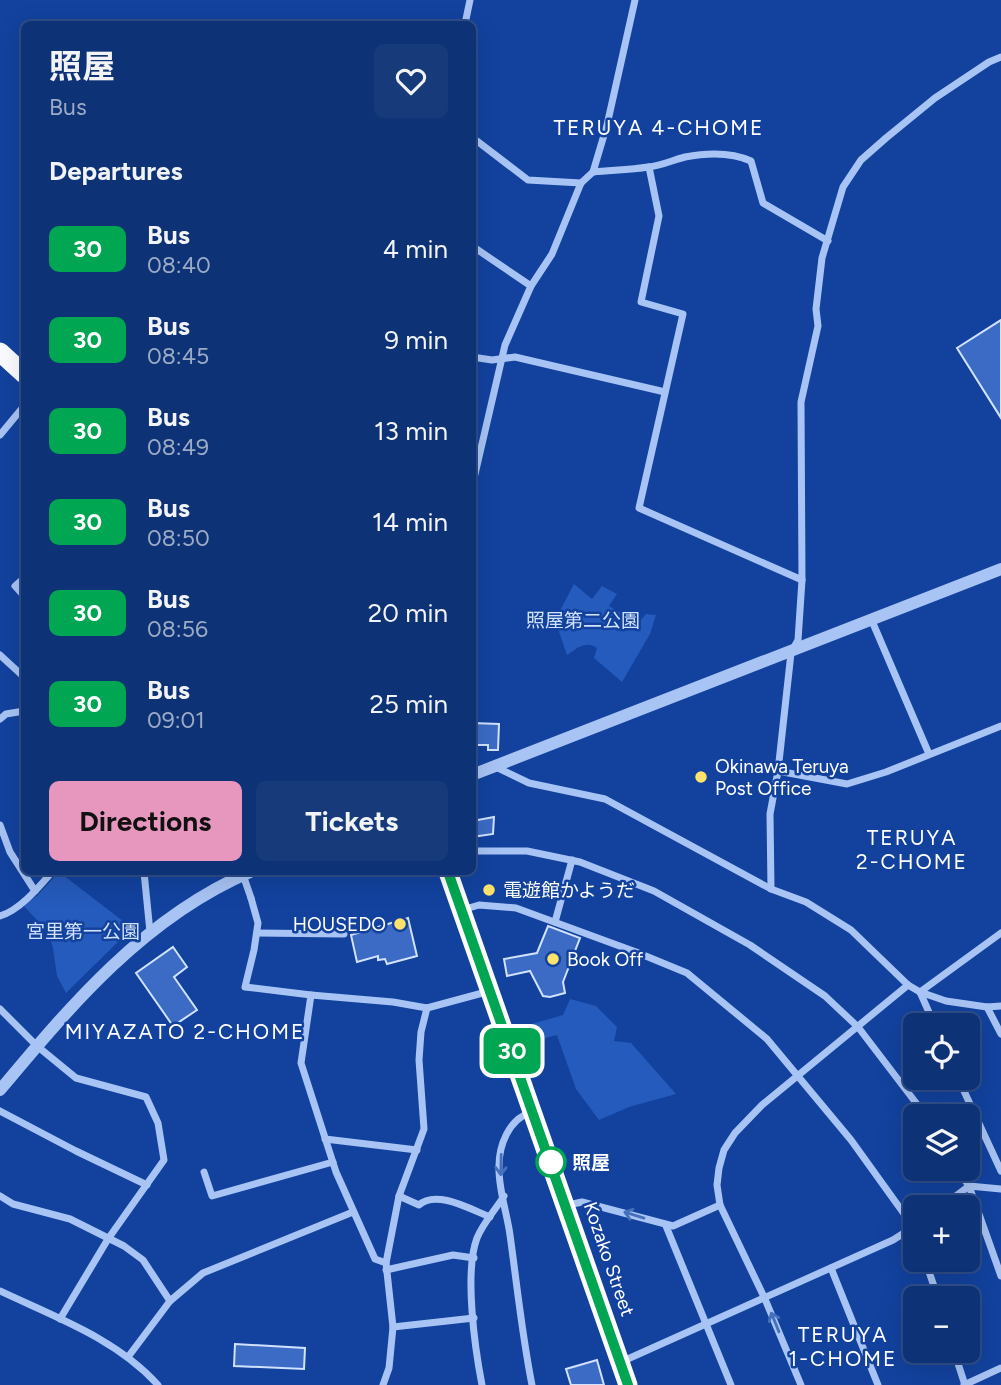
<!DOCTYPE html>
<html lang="en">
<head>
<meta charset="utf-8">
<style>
  :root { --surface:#0e3276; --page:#173a7b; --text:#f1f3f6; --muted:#9baac5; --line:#2e4d88; --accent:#e797bd }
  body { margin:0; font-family:Figtree,"Noto Sans JP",sans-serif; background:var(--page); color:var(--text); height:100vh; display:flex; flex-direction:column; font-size:26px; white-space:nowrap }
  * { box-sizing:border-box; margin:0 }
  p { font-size:23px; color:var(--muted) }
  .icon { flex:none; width:38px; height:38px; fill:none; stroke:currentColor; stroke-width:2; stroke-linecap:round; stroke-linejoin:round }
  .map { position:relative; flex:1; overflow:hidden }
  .drawer { position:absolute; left:21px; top:21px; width:455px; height:854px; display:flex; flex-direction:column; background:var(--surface); border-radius:10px; box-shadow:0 7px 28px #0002,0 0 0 2px var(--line) }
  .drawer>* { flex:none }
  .badge { padding:0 14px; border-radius:10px; font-size:24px; line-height:46px }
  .controls { position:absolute; left:903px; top:1013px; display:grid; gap:14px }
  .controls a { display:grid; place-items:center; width:77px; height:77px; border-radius:10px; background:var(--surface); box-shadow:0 7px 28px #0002,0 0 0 2px var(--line); font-size:35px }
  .map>.badge { position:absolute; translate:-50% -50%; box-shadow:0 0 0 4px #fff }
  h2 { padding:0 28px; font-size:26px; line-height:63px }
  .round { display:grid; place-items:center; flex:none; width:74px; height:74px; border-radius:10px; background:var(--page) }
  .headline { display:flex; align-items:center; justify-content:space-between; height:119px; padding:0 28px }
  h1 { font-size:33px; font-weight:700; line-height:52px }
  .button { display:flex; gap:14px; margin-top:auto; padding:14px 28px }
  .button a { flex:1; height:80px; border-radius:10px; background:var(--accent); color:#111; font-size:28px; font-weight:700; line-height:80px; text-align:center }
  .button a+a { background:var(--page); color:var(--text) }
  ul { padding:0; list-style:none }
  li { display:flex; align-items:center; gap:21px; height:91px; padding:0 28px }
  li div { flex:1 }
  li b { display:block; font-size:26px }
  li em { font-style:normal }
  li .badge { min-width:77px; font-weight:700; text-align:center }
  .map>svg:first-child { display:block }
  .green { fill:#255bbc }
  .building { fill:#3b6bc5; stroke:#d1e1fe; stroke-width:2 }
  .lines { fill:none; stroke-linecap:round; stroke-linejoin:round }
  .minor { stroke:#a8c4f4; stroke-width:7 }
  .tertiary { stroke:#a8c4f4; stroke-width:12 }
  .trunk { stroke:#fafcff; stroke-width:19 }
  .minor-bridge { stroke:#a8c4f4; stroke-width:7 }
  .oneway { stroke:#4670bc }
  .line-casing { stroke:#fff; stroke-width:16 }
  .line { stroke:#00a651; stroke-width:10 }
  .poi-dot { fill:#ffe26c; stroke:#12429e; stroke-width:2.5 }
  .stop-dot { fill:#fff; stroke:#00a651; stroke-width:3.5 }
  .labels { text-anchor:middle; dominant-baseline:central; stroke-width:5; stroke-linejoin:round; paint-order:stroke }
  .park-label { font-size:19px; fill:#d1e1fe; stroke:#12429e }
  .poi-label { font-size:19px; fill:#fff; stroke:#12429e; text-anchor:start }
  .stop-label { font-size:19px; font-weight:bold; fill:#fff; stroke:#12429e; text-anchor:start }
  .street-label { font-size:19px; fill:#fff; stroke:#12429e }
  .neighbourhood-label { font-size:21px; letter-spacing:2px; fill:#fff; stroke:#12429e }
</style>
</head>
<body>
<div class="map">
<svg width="1001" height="1385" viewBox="0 0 1001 1385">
  <rect width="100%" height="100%" fill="#12429e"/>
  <g class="green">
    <path d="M574,584L592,599L602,586L617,594L609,606L629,618L636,626L646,614L656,615L650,634L622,682L594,658L597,648C586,640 577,648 567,655L555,620Z"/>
    <polygon points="59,872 132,928 66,993 57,976 53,948 48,932 23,905 37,896"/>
    <polygon points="570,999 596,1006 617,1027 614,1041 631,1043 676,1094 629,1107 599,1120 576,1089 557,1035 529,1042 525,1026 563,1015"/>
  </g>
  <g class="building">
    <polygon points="1001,320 1001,418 957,348"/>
    <polygon points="472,723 499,724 498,750 488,750 488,745 472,745"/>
    <polygon points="494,817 493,834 472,837 472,821"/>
    <polygon points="408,918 417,956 387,964 385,959 378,960 378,956 357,962 351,935"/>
    <polygon points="548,926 580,938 563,982 565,993 550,997 543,996 530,971 507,976 504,959 537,953"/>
    <polygon points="173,947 187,967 174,977 197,1010 173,1026 136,973"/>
    <polygon points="235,1344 305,1348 304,1369 234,1366"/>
    <polygon points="597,1360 604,1385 571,1385 566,1369"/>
  </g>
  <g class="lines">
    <g class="minor">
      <polyline points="465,24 470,0"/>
      <polyline points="477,141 528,180 581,183"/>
      <polyline points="649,167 659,216 641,302 683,314 639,508 802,580"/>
      <path d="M593,172C611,170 630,170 648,167C661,166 673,160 685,157C706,153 731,152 751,161L763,203L828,241"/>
      <polyline points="472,246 531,286"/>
      <polyline points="472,357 492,360 515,357 665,392"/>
      <polyline points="0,435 24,406"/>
      <polyline points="472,487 505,345 531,286 552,254 581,183 593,172 607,125 635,0"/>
      <polyline points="24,578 15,586 24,596"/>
      <polyline points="872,621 929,754"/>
      <polyline points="0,655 24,677"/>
      <polyline points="0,719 6,714 24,711"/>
      <polyline points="496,767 529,783 605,799 771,889 806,902 851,930 908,985 920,992 946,1001 987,1007 1001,1006"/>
      <polyline points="778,771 847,784 886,772 1001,726"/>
      <polyline points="0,825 10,852 35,891"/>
      <polyline points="472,851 527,851 580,862 654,891 750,945 825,996 858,1027 926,1116"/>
      <polyline points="144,872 150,932"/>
      <polyline points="771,889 770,814 778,771 791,653 798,640 802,580 801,402 818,326 816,309 822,258 843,187 861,160 886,138 935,98 989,62 1001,57"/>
      <polyline points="251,898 258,923 254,950 245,987 311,995 301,1063 336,1172 375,1259 386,1263 393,1327 389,1368 383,1385"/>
      <polyline points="462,910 479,905 516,908 636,952 687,973 767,1039 851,1140 915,1229"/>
      <path d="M0,916C20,910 39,887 52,872"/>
      <polyline points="555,922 572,860"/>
      <polyline points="257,933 344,934"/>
      <polyline points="920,992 1001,933"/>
      <polyline points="920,992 935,1026"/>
      <polyline points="311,995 393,1002 427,1008 490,991"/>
      <polyline points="987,1007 1001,1034"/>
      <polyline points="0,1009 37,1046 76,1078 146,1097 158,1123 164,1160 108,1239 60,1319"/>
      <polyline points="958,1078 1001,1171"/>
      <polyline points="0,1111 76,1151 147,1185"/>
      <path d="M529,1113C509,1120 499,1145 499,1166C498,1188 507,1213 510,1235C517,1285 522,1335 532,1385"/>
      <polyline points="325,1139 417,1150"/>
      <polyline points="957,1169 969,1186 1001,1276"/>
      <polyline points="204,1172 212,1196 333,1162"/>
      <polyline points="0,1196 13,1204 70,1219 124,1246 143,1260 170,1301"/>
      <path d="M399,1196L419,1205C436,1189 472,1210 490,1217"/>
      <polyline points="568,1205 582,1202 673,1226 720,1205"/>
      <polyline points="940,1208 969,1186 1001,1189"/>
      <polyline points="666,1226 731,1385"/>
      <polyline points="925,1260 938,1298"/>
      <polyline points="386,1263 399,1196 424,1129 419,1060 421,1032 427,1008"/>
      <polyline points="831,1268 878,1385"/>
      <polyline points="386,1270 453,1255 474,1258"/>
      <path d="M0,1291C55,1317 117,1339 158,1385"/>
      <polyline points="393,1327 474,1318"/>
      <polyline points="954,1351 965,1385"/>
      <polyline points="128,1357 170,1301 203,1273 353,1212"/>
      <polyline points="621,1362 893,1240 915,1226"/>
      <path d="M482,1385C475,1349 464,1272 477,1238C483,1223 496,1209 504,1196"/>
      <polyline points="801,1385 765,1299 720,1205 717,1185 719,1168 724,1150 735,1133 762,1105 908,985"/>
      <polyline points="964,1385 1001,1368"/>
    </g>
    <g class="tertiary">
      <polyline points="472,775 1001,569"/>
      <path d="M0,1090C71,1005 145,917 250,872"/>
    </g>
    <g class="trunk">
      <polyline points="0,352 24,374"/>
      <polyline points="448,872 628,1385"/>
    </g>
    <polyline class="minor-bridge" points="242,872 251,898"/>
  </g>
  <defs><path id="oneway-shaft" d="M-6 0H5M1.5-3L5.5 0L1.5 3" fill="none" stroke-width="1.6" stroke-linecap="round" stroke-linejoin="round" transform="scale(1.75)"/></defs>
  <g class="oneway">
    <use href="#oneway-shaft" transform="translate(501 1165) rotate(91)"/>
    <use href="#oneway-shaft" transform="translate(634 1215) rotate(-163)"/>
    <use href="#oneway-shaft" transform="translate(775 1322) rotate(-112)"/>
  </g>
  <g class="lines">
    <g class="line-casing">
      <polyline id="line" points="448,872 628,1385"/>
    </g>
    <use href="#line" class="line"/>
  </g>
  <g class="poi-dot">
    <circle cx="701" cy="777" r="7"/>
    <circle cx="489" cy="890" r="7"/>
    <circle cx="400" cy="924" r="7"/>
    <circle cx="553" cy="959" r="7"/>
  </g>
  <circle class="stop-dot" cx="551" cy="1162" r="14"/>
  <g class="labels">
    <g class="park-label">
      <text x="583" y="620">照屋第二公園</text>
      <text x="83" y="931">宮里第一公園</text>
    </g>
    <g class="poi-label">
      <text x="715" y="766">Okinawa Teruya<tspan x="715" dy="22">Post Office</tspan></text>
      <text x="503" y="890">電遊館かようだ</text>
      <text x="386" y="924" text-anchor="end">HOUSEDO</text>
      <text x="567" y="959">Book Off</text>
    </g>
    <g class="stop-label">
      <text x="572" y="1162">照屋</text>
    </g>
    <g class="street-label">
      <text transform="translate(609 1259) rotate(71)">Kozako Street</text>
    </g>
    <g class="neighbourhood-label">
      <text x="659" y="127">TERUYA 4-CHOME</text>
      <text x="912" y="837">TERUYA<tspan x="912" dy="24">2-CHOME</tspan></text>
      <text x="185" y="1031">MIYAZATO 2-CHOME</text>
      <text x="843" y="1334">TERUYA<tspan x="843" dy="24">1-CHOME</tspan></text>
    </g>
  </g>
</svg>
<div class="controls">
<a><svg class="icon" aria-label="locate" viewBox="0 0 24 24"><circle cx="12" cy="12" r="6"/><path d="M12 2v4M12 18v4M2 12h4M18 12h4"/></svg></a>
<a><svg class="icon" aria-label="layers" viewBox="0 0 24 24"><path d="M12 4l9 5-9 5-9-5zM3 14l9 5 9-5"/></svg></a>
<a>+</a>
<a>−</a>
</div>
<b class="badge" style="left:512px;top:1051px;background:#00a651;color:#fff">30</b>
<section class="drawer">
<div class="headline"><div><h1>照屋</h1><p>Bus</p></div><a class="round"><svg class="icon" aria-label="heart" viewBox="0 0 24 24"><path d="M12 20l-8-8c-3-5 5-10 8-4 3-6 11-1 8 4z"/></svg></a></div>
<h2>Departures</h2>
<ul>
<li><span class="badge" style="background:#00a651;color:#fff">30</span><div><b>Bus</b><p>08:40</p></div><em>4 min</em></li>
<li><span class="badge" style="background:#00a651;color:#fff">30</span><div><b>Bus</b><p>08:45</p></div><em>9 min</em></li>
<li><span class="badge" style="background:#00a651;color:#fff">30</span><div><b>Bus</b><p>08:49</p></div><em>13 min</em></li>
<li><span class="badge" style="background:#00a651;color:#fff">30</span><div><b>Bus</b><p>08:50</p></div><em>14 min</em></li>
<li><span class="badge" style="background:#00a651;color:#fff">30</span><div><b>Bus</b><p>08:56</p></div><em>20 min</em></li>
<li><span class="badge" style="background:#00a651;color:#fff">30</span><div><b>Bus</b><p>09:01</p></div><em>25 min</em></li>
</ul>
<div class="button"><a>Directions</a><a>Tickets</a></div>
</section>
</div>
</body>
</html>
